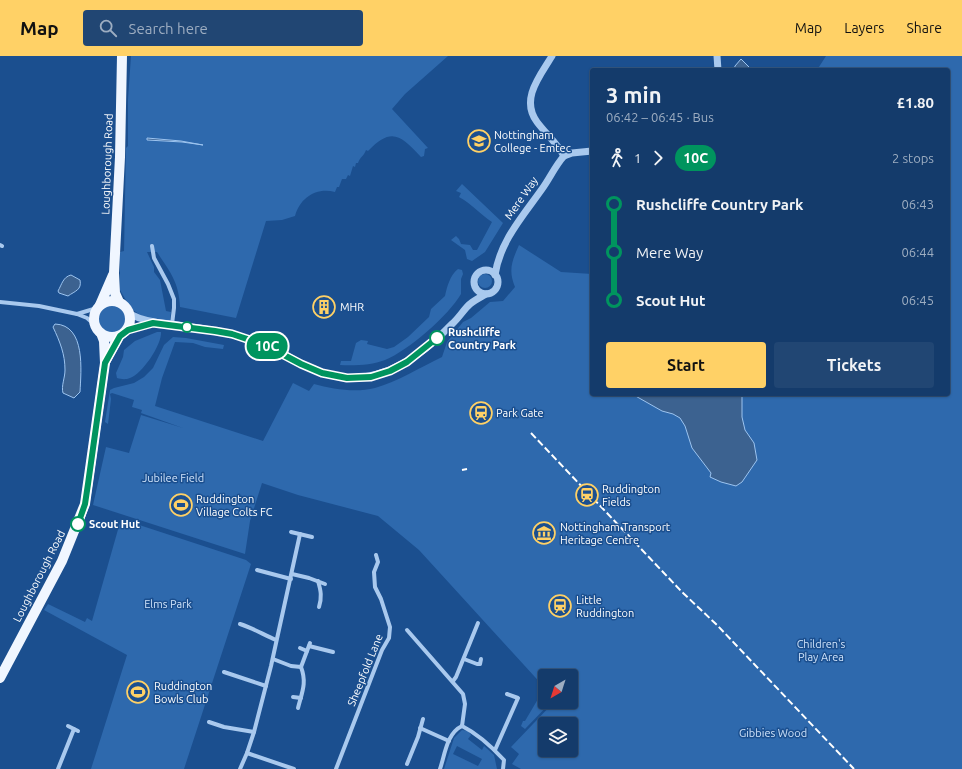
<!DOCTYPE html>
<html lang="en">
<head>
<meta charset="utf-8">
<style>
  :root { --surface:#143b6b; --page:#214673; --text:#f1f3f6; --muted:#9dadc1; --line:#33557e; --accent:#ffd166 }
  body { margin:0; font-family:Ubuntu,sans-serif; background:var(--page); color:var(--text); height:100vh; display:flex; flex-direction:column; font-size:15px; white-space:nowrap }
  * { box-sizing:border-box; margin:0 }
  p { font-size:13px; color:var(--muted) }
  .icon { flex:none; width:22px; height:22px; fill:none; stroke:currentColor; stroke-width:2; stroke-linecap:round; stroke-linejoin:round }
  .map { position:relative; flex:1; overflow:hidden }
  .details { position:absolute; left:590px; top:12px; width:360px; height:328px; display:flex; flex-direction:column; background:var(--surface); border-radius:4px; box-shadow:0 1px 3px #0004,0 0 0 1px var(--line) }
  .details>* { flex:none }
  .badge { padding:0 8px; border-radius:13px; font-size:14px; line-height:26px }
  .needle { width:26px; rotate:219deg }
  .fabs { position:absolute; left:538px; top:613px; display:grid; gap:8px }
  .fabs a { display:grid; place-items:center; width:40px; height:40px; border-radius:4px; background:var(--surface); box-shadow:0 1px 3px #0004,0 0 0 1px var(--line); font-size:20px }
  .map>.badge { position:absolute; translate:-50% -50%; box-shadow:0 0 0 2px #fff }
  .legs { display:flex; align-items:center; gap:6px; height:44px; padding:0 16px; font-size:13px }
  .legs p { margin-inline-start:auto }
  .headline { display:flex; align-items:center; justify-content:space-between; height:68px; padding:0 16px }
  h1 { font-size:22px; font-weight:600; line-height:30px }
  .button { display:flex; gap:8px; margin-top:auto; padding:8px 16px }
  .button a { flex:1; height:46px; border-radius:4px; background:var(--accent); color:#111; font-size:16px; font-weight:600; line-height:46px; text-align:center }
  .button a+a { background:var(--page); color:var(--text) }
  ul { padding:0 16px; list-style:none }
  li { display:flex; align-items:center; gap:14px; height:48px; font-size:15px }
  li i { display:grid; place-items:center; width:6px; height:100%; margin:0 5px; background:currentColor }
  li i::after { content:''; width:10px; height:10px; margin:-5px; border:3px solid; border-radius:50%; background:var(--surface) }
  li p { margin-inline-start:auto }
  li:first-child i { background:linear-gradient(#0000 50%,currentColor 0) }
  li:last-child i { background:linear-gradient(currentColor 50%,#0000 0) }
  header { display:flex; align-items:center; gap:24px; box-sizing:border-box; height:56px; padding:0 20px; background:var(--accent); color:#111 }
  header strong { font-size:19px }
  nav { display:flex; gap:22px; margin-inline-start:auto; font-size:14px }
  .search { width:280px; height:36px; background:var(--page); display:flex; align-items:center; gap:10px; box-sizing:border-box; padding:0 14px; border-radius:4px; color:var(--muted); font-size:15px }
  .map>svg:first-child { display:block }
  .green { fill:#2e69ad; fill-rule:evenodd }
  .water { fill:#3c6290; stroke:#9cc4f0 }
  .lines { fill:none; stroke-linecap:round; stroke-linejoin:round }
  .minor { stroke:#a9c9ee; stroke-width:4 }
  .tertiary { stroke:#a9c9ee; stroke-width:7 }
  .primary { stroke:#f0f6ff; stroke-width:10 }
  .rail { stroke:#fff; stroke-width:2; stroke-dasharray:7 3; stroke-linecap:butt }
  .line-1-casing { stroke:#fff; stroke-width:9 }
  .line-1 { stroke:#00945e; stroke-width:6 }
  .stop-1-dot { fill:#fff; stroke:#00945e; stroke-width:2 }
  .labels { text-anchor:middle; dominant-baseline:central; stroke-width:3; stroke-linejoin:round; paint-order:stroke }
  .poi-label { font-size:11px; fill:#fff; stroke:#1b4f8f; text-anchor:start }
  .street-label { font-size:11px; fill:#fff; stroke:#1b4f8f }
  .stop-label { font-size:11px; font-weight:bold; fill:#fff; stroke:#1b4f8f; text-anchor:start }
  .park-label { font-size:11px; fill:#cfe3fa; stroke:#1b4f8f }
</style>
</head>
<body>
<header>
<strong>Map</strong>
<div class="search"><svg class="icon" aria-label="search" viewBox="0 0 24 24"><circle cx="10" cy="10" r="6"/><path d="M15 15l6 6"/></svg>Search here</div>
<nav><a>Map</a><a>Layers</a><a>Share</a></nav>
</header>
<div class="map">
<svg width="962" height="713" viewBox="0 0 962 713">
  <rect width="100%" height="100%" fill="#1b4f8f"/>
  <g class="green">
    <path d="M131,0H448L405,38L392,53L428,92L425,93L424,100L421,101C401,80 392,70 368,95L366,94C364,100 360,101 358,107H356L355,111L353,110L350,120L348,119L346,123H342L339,131H337L335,136C316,131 300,142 295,160L282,164L266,165L236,262L180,251C179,226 170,216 157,196H147L154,211V216L160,224L166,255L171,256L170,265L143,261L133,254L127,246L120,234V196L124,195L126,92L128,90V43Z"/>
    <path d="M826,0H962V713H521L512,708L519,698L511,691L554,646H571V620H545V632L419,494L378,460L298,439L262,427L250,465L245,498L93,449L106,391L129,397L141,359L183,372L141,357L142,354L132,351L134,344L112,337L110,338L111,343L108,368L105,366L110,334L114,332L134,327L144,321L153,312L164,289L173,281L186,282L224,289L223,293L205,291L193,287L175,286L162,322L155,350L263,385L293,327L309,335L314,328C333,333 355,337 375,332C397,326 421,311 442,301L447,286L463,266L471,262L490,246L503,245L515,231C508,214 512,205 519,189L561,216L592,218V338H948V14H817ZM545,668H571V694H545Z"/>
    <path d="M462,128L503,167L485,196L472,205L467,203L465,194L451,184L456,180L459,183L461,188L470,189L473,194H477L492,166C480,158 472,148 459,141L461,137L456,135Z"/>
    <path d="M458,213L462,214L463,218L461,223V238C449,259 408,295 385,304C372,309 354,310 340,309L341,305H351L356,287L361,284L368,285L367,288L387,293L394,291L408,281L429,261L431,253L445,240C447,231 450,219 458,213Z"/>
    <circle cx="485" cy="225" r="7"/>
    <circle cx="112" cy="263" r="14"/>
    <path d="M157,276H161C162,289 142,318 130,322C125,324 121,323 117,322L116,317L123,301L124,294L135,285Z"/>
    <polygon points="121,463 246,504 251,508 184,713 91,713 127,599 44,554 48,548 85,566 87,562 92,565"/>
    <polygon points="542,638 545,640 545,646 551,646 525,673 521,670 523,665 525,665 538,643 540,644"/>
    <path d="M462,674L468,675L471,679L468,683L482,694L484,690L494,699L497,713H444L454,682ZM457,690L482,703L478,710L453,698Z"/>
  </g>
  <g class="water">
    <polygon points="741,3 750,12 750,14 734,14 735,10"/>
    <polygon points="147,82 181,85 203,89 182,86 147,84"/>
    <path d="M71,219L80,224C82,234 75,235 68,240L59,237L58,235C62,228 63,221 71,219Z"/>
    <path d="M55,268C86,269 81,315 80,336L74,342L63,337C61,330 65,322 65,314C65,298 60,286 53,271Z"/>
    <polygon points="632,338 742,338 742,361 745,374 754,387 757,404 742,426 736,430 721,426 710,421 711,417 692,392 685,370 680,362 673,358 662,355"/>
  </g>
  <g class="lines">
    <g class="minor">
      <polyline points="0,189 2,190"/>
      <polyline points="152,190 154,202 168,228 174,243 174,252 172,268"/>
      <polyline points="0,246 39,250 77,258 87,262 95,269"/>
      <polyline points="77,258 97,252"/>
      <polyline points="291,476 312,481"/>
      <polyline points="257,514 291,523"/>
      <polyline points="292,518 309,522 325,528"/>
      <path d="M318,525C321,535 322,541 319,551"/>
      <path d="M240,568C253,572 264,579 276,584"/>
      <polyline points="407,574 463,638 465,648 462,670"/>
      <polyline points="309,590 333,596"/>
      <polyline points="300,592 307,595"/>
      <polyline points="273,603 291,610 301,611 310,587"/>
      <polyline points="464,603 477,608 480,608 481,603"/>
      <polyline points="224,616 266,630"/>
      <polyline points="453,625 456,621 478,567"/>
      <polyline points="293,641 301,642"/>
      <path d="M298,652C302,636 307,627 301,611"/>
      <polyline points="209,666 224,671 254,676"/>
      <polyline points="68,670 78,675"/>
      <path d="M462,670C478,678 492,691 504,704L503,713"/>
      <polyline points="420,672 449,685"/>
      <polyline points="495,694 518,642 507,638"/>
      <polyline points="247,697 294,713"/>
      <polyline points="407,708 418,681 423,663"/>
      <polyline points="58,713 74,673"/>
      <polyline points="240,713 247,697 254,676 271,610 300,478"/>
      <polyline points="336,713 382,594 389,582 390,571 381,543 375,531 374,516 378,506 376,499"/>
      <path d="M440,713C445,698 447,677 462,670"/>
    </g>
    <g class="tertiary">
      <path d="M552,0C540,20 520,43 537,66C546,78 557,87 564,100L572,97L592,95"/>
      <polyline points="717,0 718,14"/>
      <circle cx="486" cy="226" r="12"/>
      <path d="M495,219C500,185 523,160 542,133C550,122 555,110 564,100"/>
      <path d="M130,258C143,265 156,267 171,268C192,271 213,273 233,279C251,284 268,290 284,298C297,305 308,313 322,317C374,334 418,304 452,268C459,262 464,253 470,248C475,244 481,241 486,238"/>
      <polyline points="127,274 153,267"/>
    </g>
    <g class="primary">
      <circle cx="112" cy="263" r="18"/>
      <polyline points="119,246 115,237 114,217 120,101 122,0"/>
      <polyline points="100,249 113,219"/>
      <polyline points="105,306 119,280"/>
      <polyline points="0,622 62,505 85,448 105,307 104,285 101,277"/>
    </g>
    <g class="rail">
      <polyline points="531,377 682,536 717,569 854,713"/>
      <polyline points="462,414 467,413"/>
    </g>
  </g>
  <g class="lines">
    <g class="line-1-casing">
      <polyline id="line-1" points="78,468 85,448 88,428 105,307 120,280 128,274 153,267 215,275 232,278 265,289 301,308 322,317 347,322 371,321 390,315 407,306 437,282"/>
    </g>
    <use href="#line-1" class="line-1"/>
  </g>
  <defs>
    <g id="university-ring" transform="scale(1.15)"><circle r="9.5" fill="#1b4f8f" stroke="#ffd166" stroke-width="1.5"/><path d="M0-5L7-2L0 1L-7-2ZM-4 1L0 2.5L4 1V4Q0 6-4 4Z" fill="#ffd166"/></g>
    <g id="building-ring" transform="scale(1.15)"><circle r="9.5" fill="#1b4f8f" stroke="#ffd166" stroke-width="1.5"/><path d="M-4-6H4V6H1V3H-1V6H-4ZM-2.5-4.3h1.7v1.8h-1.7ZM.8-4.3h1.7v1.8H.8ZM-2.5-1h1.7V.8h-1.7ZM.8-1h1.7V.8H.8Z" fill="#ffd166"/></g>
    <g id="station-ring" transform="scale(1.15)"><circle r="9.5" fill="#1b4f8f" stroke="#ffd166" stroke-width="1.5"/><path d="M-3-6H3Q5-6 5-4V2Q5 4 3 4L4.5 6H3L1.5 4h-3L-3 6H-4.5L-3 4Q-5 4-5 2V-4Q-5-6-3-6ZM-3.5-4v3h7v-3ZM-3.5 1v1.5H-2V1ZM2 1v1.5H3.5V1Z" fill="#ffd166"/></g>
    <g id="stadium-ring" transform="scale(1.15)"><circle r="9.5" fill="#1b4f8f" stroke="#ffd166" stroke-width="1.5"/><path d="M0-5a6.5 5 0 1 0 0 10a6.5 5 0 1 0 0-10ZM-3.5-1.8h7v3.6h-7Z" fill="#ffd166"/></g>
    <g id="museum-ring" transform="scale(1.15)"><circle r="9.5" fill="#1b4f8f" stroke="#ffd166" stroke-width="1.5"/><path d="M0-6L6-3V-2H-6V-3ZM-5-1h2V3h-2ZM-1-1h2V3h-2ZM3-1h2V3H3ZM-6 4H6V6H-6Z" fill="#ffd166"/></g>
  </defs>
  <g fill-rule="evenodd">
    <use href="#university-ring" x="479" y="85"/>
    <use href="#building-ring" x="324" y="251"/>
    <use href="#station-ring" x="481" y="357"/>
    <use href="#station-ring" x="587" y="439"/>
    <use href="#stadium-ring" x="181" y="449"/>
    <use href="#museum-ring" x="544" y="477"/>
    <use href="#station-ring" x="560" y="550"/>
    <use href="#stadium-ring" x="138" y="636"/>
  </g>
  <g class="stop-1-dot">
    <circle cx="187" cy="271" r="5"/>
    <circle cx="437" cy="282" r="7"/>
    <circle cx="78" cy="468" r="7"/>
  </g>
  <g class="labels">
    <g class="poi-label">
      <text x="494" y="79">Nottingham<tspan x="494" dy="13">College - Emtec</tspan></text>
      <text x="340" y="251">MHR</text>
      <text x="496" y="357">Park Gate</text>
      <text x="602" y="433">Ruddington<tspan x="602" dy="13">Fields</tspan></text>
      <text x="196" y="443">Ruddington<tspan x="196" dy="13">Village Colts FC</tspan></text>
      <text x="560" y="471">Nottingham Transport<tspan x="560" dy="13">Heritage Centre</tspan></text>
      <text x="576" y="544">Little<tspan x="576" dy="13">Ruddington</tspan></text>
      <text x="154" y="630">Ruddington<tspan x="154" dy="13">Bowls Club</tspan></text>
    </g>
    <g class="street-label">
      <text transform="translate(107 108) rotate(-88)">Loughborough Road</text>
      <text transform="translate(521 142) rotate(-55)">Mere Way</text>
      <text transform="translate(39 520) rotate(-63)">Loughborough Road</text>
      <text transform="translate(365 614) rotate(-68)">Sheepfold Lane</text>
    </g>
    <g class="stop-label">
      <text x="448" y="276">Rushcliffe<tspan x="448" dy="13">Country Park</tspan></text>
      <text x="89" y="468">Scout Hut</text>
    </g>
    <g class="park-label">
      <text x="173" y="422">Jubilee Field</text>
      <text x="168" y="548">Elms Park</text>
      <text x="821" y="588">Children's<tspan x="821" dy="13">Play Area</tspan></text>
      <text x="773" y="677">Gibbies Wood</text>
    </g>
  </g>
</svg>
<div class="fabs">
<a><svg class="needle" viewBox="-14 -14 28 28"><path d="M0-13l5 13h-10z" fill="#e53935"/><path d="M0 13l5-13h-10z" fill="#9dadc1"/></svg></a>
<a><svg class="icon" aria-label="layers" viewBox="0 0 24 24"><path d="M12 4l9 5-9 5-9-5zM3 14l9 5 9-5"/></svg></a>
</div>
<b class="badge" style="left:267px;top:290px;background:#00945e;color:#fff">10C</b>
<section class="details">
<div class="headline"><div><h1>3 min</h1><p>06:42 – 06:45 · Bus</p></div><b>£1.80</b></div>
<div class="legs"><svg class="icon" aria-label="walk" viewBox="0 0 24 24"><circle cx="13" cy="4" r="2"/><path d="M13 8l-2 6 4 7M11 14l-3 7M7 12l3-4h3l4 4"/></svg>1<svg class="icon" aria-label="forward" viewBox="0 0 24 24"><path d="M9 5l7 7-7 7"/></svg><b class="badge" style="background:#00945e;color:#fff">10C</b><p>2 stops</p></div>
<ul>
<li><i style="color:#00945e"></i><b>Rushcliffe Country Park</b><p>06:43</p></li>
<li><i style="color:#00945e"></i><span>Mere Way</span><p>06:44</p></li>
<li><i style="color:#00945e"></i><b>Scout Hut</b><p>06:45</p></li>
</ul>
<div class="button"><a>Start</a><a>Tickets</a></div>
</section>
</div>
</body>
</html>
